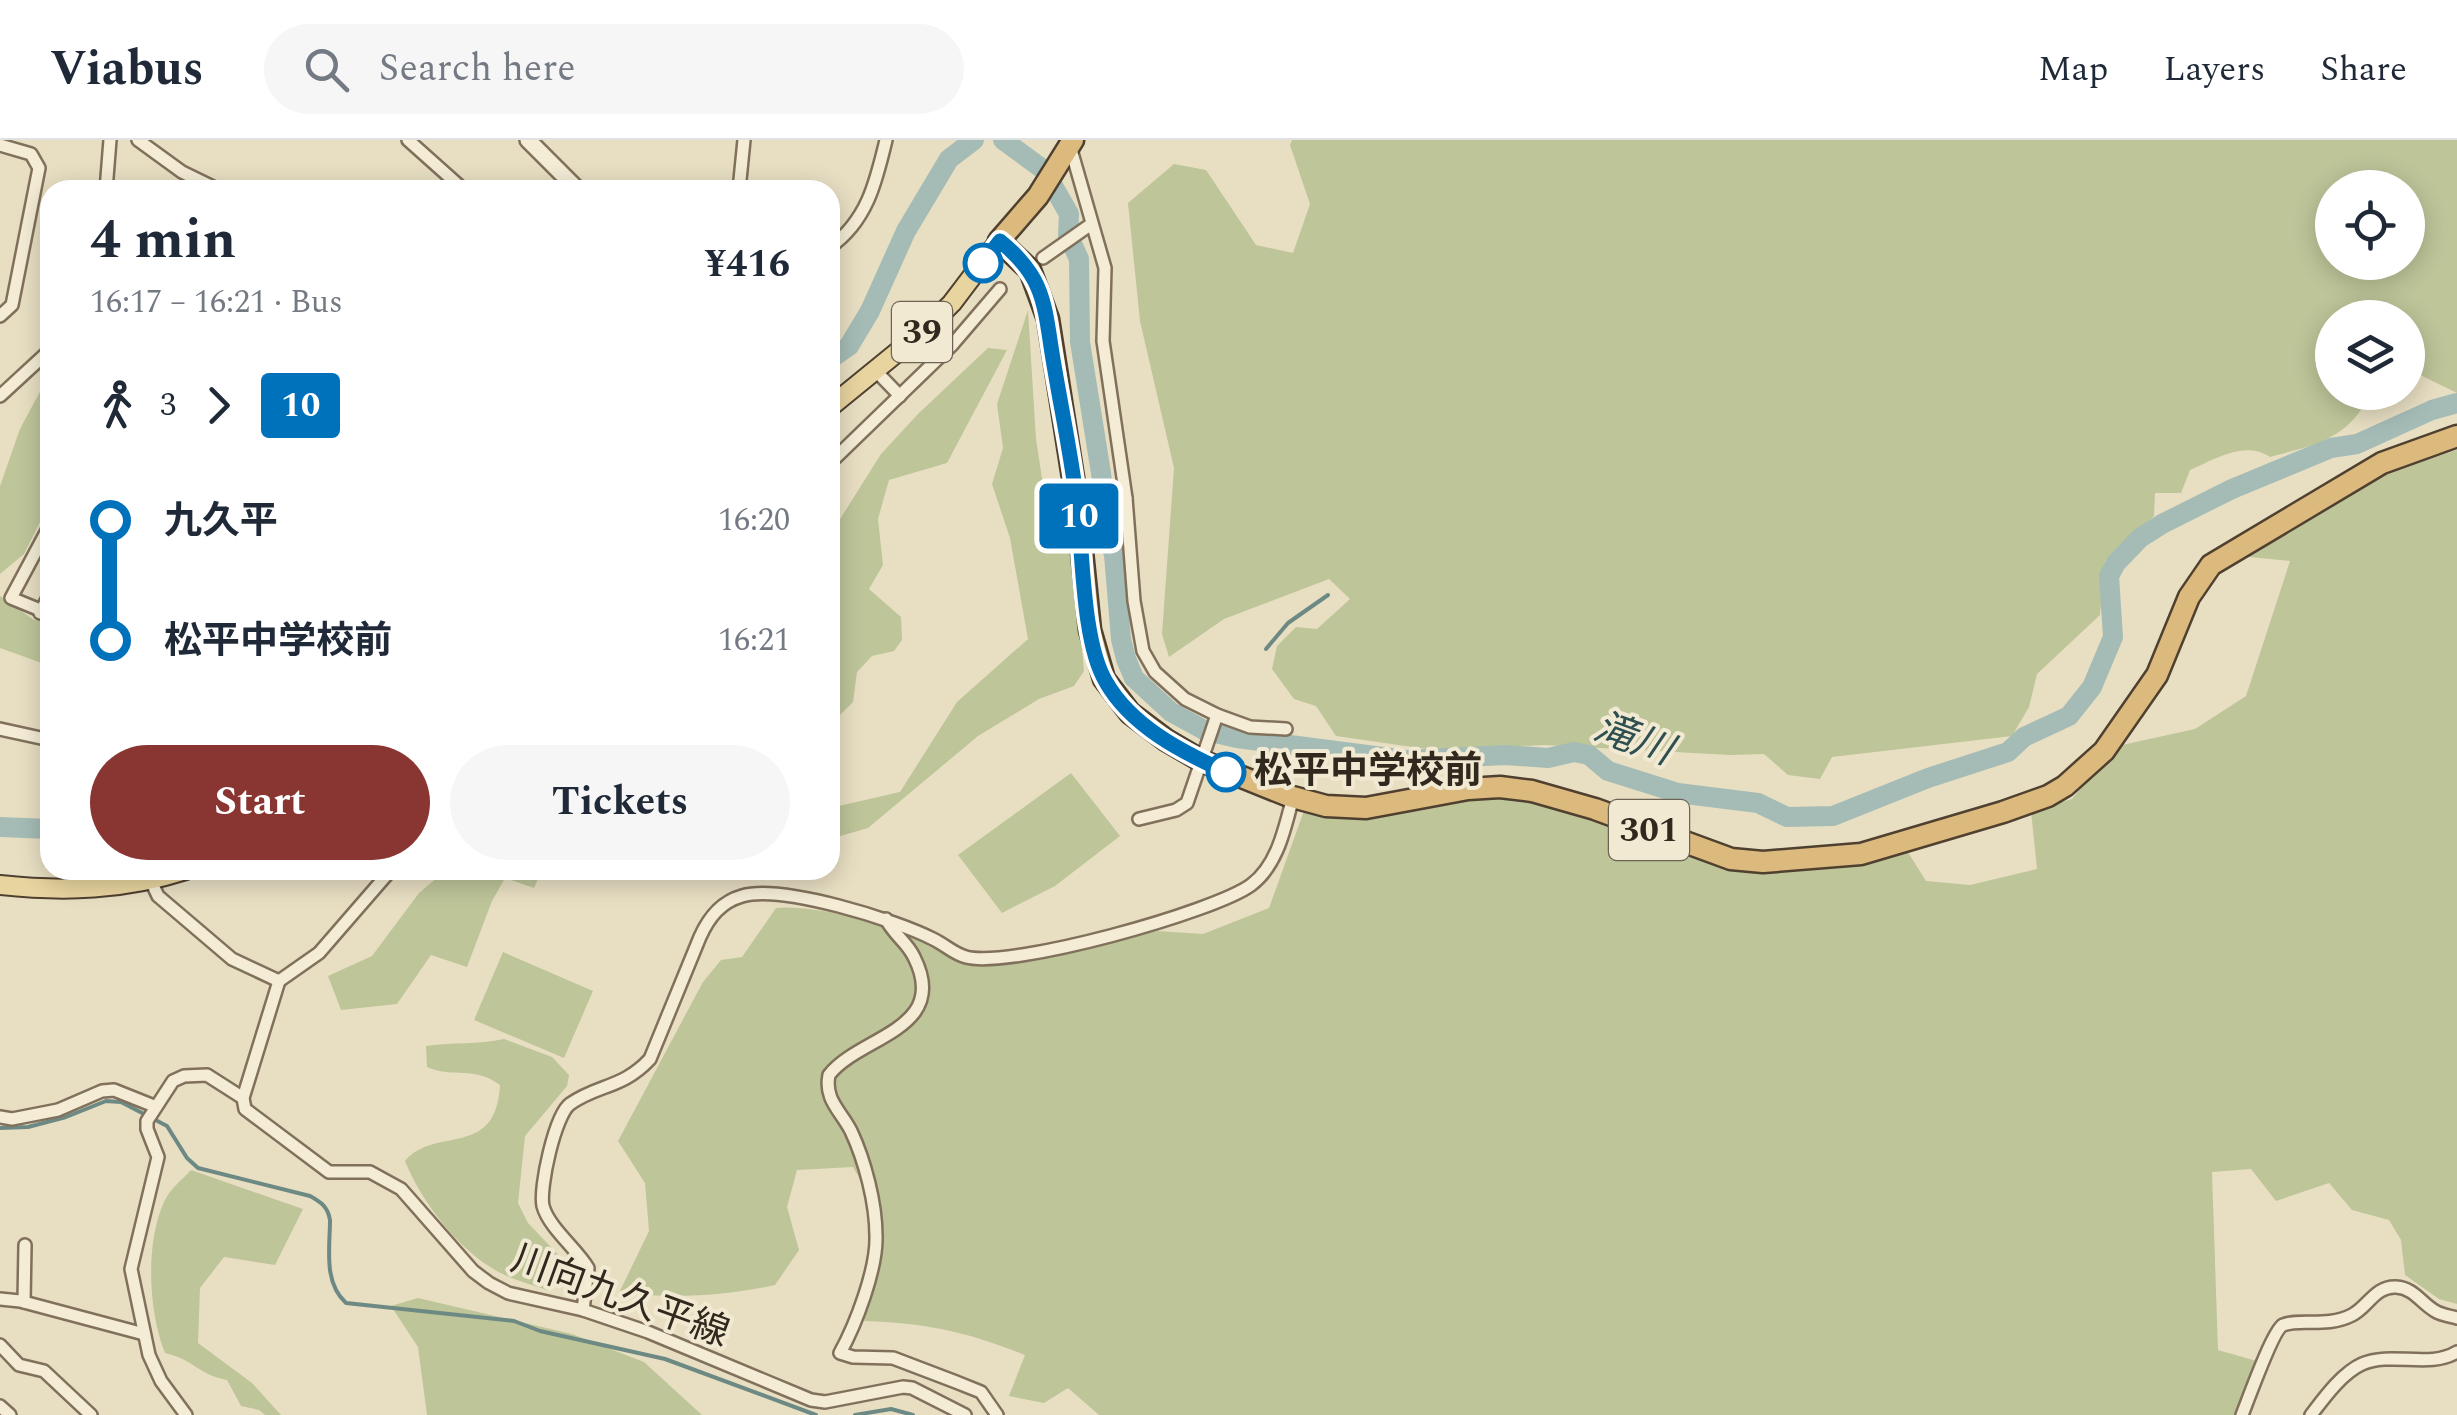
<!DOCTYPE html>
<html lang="en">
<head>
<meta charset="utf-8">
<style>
  :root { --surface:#fff; --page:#f6f6f7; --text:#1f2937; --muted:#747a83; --line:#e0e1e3; --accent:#893633 }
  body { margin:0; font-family:Spectral,"Noto Sans JP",serif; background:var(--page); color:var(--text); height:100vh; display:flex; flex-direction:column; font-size:38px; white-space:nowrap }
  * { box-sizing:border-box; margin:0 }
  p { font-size:32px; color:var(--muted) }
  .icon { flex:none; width:55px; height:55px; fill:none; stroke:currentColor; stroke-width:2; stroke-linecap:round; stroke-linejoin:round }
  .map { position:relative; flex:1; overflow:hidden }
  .side { position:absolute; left:40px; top:40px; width:800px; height:700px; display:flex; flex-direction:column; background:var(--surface); border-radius:30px; box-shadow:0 5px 25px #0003 }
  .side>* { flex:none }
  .badge { padding:0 20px; border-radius:8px; font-size:35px; line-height:65px }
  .tools { position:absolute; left:2315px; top:30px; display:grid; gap:20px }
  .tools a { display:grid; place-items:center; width:110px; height:110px; border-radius:50%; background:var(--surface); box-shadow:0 5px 25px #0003; font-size:50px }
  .map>.badge { position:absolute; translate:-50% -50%; box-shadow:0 0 0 5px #fff }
  .legs { display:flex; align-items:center; gap:15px; height:110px; padding:0 50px; font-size:32px }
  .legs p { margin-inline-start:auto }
  .head { display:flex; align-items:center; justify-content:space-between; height:170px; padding:0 50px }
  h1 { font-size:55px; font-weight:700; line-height:75px }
  .button { display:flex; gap:20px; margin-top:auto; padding:20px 50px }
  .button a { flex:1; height:115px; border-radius:60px; background:var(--accent); color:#fff; font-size:40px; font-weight:700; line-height:115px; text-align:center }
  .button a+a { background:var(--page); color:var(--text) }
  ul { padding:0 50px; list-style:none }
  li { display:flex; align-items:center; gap:35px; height:120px; font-size:38px }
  li i { display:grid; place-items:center; width:15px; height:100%; margin:0 12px; background:currentColor }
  li i::after { content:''; width:25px; height:25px; margin:-12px; border:8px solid; border-radius:50%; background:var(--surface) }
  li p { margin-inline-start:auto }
  li:first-child i { background:linear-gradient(#0000 50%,currentColor 0) }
  li:last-child i { background:linear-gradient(currentColor 50%,#0000 0) }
  header { display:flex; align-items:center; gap:60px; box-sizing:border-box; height:140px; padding:0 50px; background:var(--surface); border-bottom:2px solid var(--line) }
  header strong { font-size:48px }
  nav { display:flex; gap:55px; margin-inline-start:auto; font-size:35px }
  .search { width:700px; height:90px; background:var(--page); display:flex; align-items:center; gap:25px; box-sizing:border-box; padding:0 35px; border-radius:55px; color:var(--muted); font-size:38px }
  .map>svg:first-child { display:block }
  .green { fill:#bec599; fill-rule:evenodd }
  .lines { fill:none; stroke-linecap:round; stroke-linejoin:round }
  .stream { stroke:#6d8983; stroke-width:4 }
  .river { stroke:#a5bcb6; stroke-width:20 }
  .minor-casing { stroke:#81715c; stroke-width:16 }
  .tertiary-casing { stroke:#81715c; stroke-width:20 }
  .primary-casing { stroke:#4f4030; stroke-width:22 }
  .trunk-casing { stroke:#4f4030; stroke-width:25 }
  .minor { stroke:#f4ecd5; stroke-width:11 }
  .tertiary { stroke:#f4ecd5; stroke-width:15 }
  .primary { stroke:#e8d49f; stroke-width:18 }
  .trunk { stroke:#dcba7e; stroke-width:20 }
  .line-1-casing { stroke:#fff; stroke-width:22 }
  .line-1 { stroke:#0072bc; stroke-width:15 }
  .stop-1-dot { fill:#fff; stroke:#0072bc; stroke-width:5 }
  .labels { text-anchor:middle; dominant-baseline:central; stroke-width:8; stroke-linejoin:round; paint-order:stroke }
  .shield { fill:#f1e9d2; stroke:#6b6354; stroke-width:2.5 }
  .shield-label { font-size:35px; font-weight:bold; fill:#32291e }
  .stop-label { font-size:38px; font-weight:bold; fill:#32291e; stroke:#f1e9d2; text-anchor:start }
  .street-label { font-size:38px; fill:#32291e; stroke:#f1e9d2 }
  .water-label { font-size:40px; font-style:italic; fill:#2f5050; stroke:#f1e9d2 }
</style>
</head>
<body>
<header>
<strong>Viabus</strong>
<div class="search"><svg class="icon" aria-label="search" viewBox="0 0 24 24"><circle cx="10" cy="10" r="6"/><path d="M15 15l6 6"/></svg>Search here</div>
<nav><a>Map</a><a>Layers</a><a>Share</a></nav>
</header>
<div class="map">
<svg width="2457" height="1275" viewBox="0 0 2457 1275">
  <rect width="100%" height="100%" fill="#e8dfc3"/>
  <g class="green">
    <path d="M1292,0H2457V253L2418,234L2408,237V178H2332V252L2371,253C2347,300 2318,304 2270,317C2245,300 2215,319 2190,330L2181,353H2155L2154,376L2105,421L2100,475L2037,534L2029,567L2012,596L1832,617L1820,639L1788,635L1764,614L1730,615L1545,605L1433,610L1336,596L1316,566L1294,559L1272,529L1277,506L1296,487L1317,489L1350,459L1329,439L1224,479L1169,517L1162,494L1174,328L1140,181L1128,63L1174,24L1206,30L1256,105L1293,113L1310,64L1290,5ZM2332,48H2408V122H2332Z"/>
    <polygon points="1028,170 1036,299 1045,358 1067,397 1075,428 1084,531 1074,546 1039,559 978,596 868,688 830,699 830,668 900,652 957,562 1028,499 1010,398 992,344 1003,308 997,264"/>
    <polygon points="988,208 1007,210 947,323 889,340 878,379 883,425 869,449 901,477 902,500 894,511 872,516 857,532 853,562 830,585 832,392 881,314 918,274"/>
    <polygon points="50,233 50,362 24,414 0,434 0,346 20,289"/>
    <path d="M2457,310V1164L2439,1159L2405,1135L2401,1100L2389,1080L2352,1070L2329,1043L2276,1061L2251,1029L2212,1032L2218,1210L2267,1224L2240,1275H1099L1068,1248L1044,1263L1009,1256L1025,1215C967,1192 927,1183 864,1181L883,1079L853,1027L797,1030L787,1067L799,1110L775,1145C721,1157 673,1158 619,1153L649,1091L645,1043L618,1001L703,842L721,820L742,817L776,768C806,764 880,781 908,794C941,809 959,825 997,825L1158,791L1203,794L1269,768L1305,668L1467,655L1534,657L1718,721L1906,709L1926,741L1970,745L2037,729L2031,671L2072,659L2113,607L2195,589L2246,556L2290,421L2239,416L2363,341Z"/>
    <polygon points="0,456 34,480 50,483 50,526 0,508"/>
    <polygon points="1071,633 1120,696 1055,746 1002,773 958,715"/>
    <polygon points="446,730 542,730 534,748 505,738 492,761 467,827 431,815 397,864 341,870 328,836 372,816 419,753"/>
    <polygon points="503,812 593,851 564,918 474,880"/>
    <path d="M504,899L552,917L569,935L567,946L525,996L518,1063L528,1083L565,1122V1138L547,1150C531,1144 510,1139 495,1130C457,1108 421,1061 405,1021C435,985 496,1020 500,945C473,925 455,939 427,927L426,906C453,902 478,905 504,899Z"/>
    <path d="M191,1030L303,1069L275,1125L224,1117L200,1148L198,1203L252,1243L281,1275H265L259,1270L241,1266L227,1240C197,1234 195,1220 165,1213C148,1171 145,1101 165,1060C170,1049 183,1039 191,1030Z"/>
    <polygon points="418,1158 572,1194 644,1222 702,1275 427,1275 418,1207 391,1166"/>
  </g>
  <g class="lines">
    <g class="stream">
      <polyline points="1266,509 1288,483 1328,455"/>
      <path d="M0,988L28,987L66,977L106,961L121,962L167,986L187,1018L198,1028L310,1056C321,1062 328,1067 330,1080C330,1108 323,1142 346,1163L514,1181L540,1191L665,1219L816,1275"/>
      <polyline points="855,1275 891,1269 913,1275"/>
    </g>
    <g class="river">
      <polyline points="1003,0 1044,30 1069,74 1068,95 1079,119 1080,202 1101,333 1107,390 1114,415 1121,499 1126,519 1134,538 1171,572 1206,591 1237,598 1406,620 1505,615 1548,618 1574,612 1589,615 1608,631 1678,653 1758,663 1787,677 1833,676 1928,638 2008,612 2024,597 2069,576 2092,547 2113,497 2109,436 2116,423 2140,398 2162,384 2232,349 2331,308 2357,304 2432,270 2457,263"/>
      <polyline points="830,219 849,206 870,171 906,91 949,19 974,0"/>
      <polyline points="0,687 50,689"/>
    </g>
    <g class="minor-casing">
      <g id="minor">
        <polyline points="138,0 182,32 219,50"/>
        <polyline points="408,0 464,50"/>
        <polyline points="0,5 31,14 39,28 12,165 0,176"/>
        <polyline points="1070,6 1105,128 1103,201 1126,358 1134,461 1143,511 1155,532 1185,559 1217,575 1250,587 1286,589"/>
        <polyline points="106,50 110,0"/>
        <polyline points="739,50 744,0"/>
        <path d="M830,107C867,81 876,42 886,0"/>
        <polyline points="1043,118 1090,85"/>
        <polyline points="875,230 900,256"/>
        <polyline points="0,256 50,210"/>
        <polyline points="830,323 952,205 1000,149"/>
        <polyline points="1077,363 1126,358"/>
        <polyline points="50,385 11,458 50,474"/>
        <polyline points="40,473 50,454"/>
        <polyline points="0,589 50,600"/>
        <polyline points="1139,679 1176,670 1187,663 1217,575"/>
        <polyline points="151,741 158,756 232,819 279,841"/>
        <path d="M886,779C893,794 907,802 914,817C951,890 859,896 829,935C824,960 841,971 851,991C865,1021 876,1063 876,1096C877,1129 856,1184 840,1213L853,1217L893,1218L956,1242L981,1252L997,1275"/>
        <polyline points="279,841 243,958 245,969 329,1032 370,1032 401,1049 473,1131 489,1143 508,1153 583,1170 648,1192 811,1260 825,1262 903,1247 912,1248 965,1275"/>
        <polyline points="279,841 319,813 391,730"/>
        <polyline points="0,977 12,979 58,970 102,951 114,950 154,966"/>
        <polyline points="0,1159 20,1161 144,1194"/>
        <polyline points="24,1162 25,1105"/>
        <path d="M583,1170L588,1128C577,1109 549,1088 543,1066C539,1048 555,975 570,964C598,944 622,949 650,919L700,797C709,777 721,762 742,756C781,744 896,780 933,799C944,804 954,814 966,817C1011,829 1214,772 1251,745C1278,725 1285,687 1293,657"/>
        <polyline points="0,1205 19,1225 44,1231 91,1275"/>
        <polyline points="0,1266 10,1275"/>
        <polyline points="186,1275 161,1241 149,1215 131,1129 158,1017 147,989 147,981 173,941 184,936 207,935 243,958"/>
        <path d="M2242,1275C2248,1260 2273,1190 2283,1185C2299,1178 2327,1188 2352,1175C2368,1167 2375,1146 2396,1147C2414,1148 2421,1163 2435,1171C2441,1175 2450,1176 2457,1178"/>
        <path d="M2311,1275C2324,1258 2342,1233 2362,1224C2392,1211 2429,1229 2457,1212"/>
      </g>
    </g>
    <g class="tertiary-casing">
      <polyline id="tertiary" points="528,0 578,50"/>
    </g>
    <g class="primary-casing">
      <g id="primary">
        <polyline points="830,267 927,188 952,163 999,101"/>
        <path d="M0,745C64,752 124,750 186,730"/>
      </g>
    </g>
    <g class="trunk-casing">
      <polyline id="trunk" points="1073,0 1038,56 999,101 1030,130 1048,179 1077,363 1090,490 1104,539 1130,573 1166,600 1202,621 1289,656 1326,666 1366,668 1468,649 1500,647 1532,651 1595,669 1731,719 1763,722 1861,714 2003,672 2048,656 2065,646 2104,611 2157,535 2189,457 2211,425 2382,323 2457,296"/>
    </g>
    <use href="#minor" class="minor"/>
    <use href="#tertiary" class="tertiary"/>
    <use href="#primary" class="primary"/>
    <use href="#trunk" class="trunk"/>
  </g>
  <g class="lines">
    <g class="line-1-casing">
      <path id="line-1" d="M983,123L1000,101C1043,136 1044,161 1052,213C1060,263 1071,313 1077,363C1083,412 1082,502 1106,542C1131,586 1182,612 1226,632"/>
    </g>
    <use href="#line-1" class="line-1"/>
  </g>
  <g class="stop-1-dot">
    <circle cx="983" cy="123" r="18"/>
    <circle cx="1226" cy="632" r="18"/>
  </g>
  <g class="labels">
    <g class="shield">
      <rect x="892" y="162" width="60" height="60" rx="8"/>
      <rect x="1609" y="660" width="80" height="60" rx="8"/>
    </g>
    <g class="shield-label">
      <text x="922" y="192">39</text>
      <text x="1649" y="690">301</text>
    </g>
    <g class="stop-label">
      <text x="1254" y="632">松平中学校前</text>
    </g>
    <g class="street-label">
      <text transform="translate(620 1157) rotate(20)">川向九久平線</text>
    </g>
    <g class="water-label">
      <text transform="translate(1633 600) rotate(20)">滝川</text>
    </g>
  </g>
</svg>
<div class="tools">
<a><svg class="icon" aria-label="locate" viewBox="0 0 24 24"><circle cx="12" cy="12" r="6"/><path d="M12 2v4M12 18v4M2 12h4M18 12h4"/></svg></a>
<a><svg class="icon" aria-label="layers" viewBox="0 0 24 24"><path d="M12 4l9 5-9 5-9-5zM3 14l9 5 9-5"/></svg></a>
</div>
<b class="badge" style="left:1079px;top:376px;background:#0072bc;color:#fff">10</b>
<section class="side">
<div class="head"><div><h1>4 min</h1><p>16:17 – 16:21 · Bus</p></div><b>¥416</b></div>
<div class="legs"><svg class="icon" aria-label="walk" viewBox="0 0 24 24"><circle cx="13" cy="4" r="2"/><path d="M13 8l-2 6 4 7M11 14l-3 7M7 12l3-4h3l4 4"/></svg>3<svg class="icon" aria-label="forward" viewBox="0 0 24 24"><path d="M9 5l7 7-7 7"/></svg><b class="badge" style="background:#0072bc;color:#fff">10</b></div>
<ul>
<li><i style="color:#0072bc"></i><b>九久平</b><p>16:20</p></li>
<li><i style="color:#0072bc"></i><b>松平中学校前</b><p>16:21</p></li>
</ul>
<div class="button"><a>Start</a><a>Tickets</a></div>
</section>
</div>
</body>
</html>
